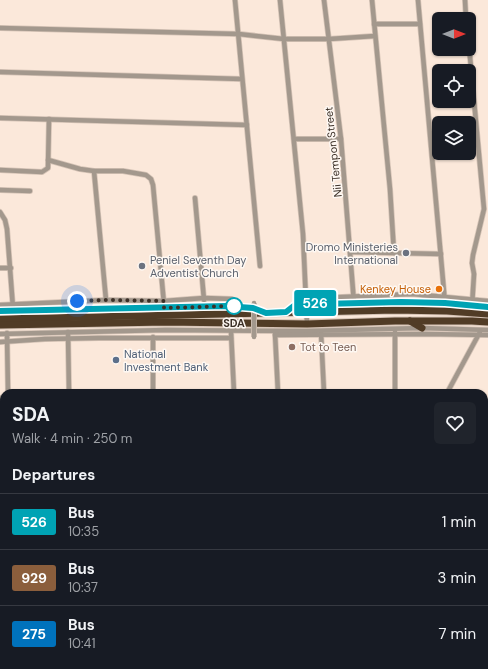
<!DOCTYPE html>
<html lang="en">
<head>
<meta charset="utf-8">
<style>
  :root { --surface:#171b24; --page:#20242c; --text:#f1f3f6; --muted:#9ea1a6; --line:#363941 }
  body { margin:0; font-family:"DM Sans",sans-serif; background:var(--page); color:var(--text); height:100vh; display:flex; flex-direction:column; font-size:15px; white-space:nowrap }
  * { box-sizing:border-box; margin:0 }
  p { font-size:13px; color:var(--muted) }
  .icon { flex:none; width:22px; height:22px; fill:none; stroke:currentColor; stroke-width:2; stroke-linecap:round; stroke-linejoin:round }
  .map { position:relative; flex:1; overflow:hidden }
  .sheet { position:absolute; left:0px; top:389px; width:488px; height:280px; display:flex; flex-direction:column; background:var(--surface); border-radius:12px 12px 0 0; box-shadow:0 1px 3px #0004 }
  .sheet>* { flex:none }
  .badge { padding:0 8px; border-radius:3px; font-size:14px; line-height:26px }
  .needle { width:26px; rotate:90deg }
  .buttons { position:absolute; left:432px; top:12px; display:grid; gap:8px }
  .buttons a { display:grid; place-items:center; width:44px; height:44px; border-radius:6px; background:var(--surface); box-shadow:0 1px 3px #0004; font-size:20px }
  .you { position:absolute; width:20px; height:20px; margin:-10px; border:3px solid #fff; border-radius:50%; background:#1a73e8; box-shadow:0 0 0 6px #1a73e833 }
  .map>.badge { position:absolute; translate:-50% -50%; box-shadow:0 0 0 2px #fff }
  h2 { padding:0 12px; font-size:15px; line-height:36px }
  .round { display:grid; place-items:center; flex:none; width:42px; height:42px; border-radius:6px; background:var(--page) }
  .headline { display:flex; align-items:center; justify-content:space-between; height:68px; padding:0 12px }
  h1 { font-size:19px; font-weight:800; line-height:30px }
  ul { padding:0; list-style:none }
  li { display:flex; align-items:center; gap:12px; height:56px; padding:0 12px; border-top:1px solid var(--line) }
  li div { flex:1 }
  li b { display:block; font-size:15px }
  li em { font-style:normal }
  li .badge { min-width:44px; font-weight:700; text-align:center }
  .map>svg:first-child { display:block }
  .garden { fill:#d0da94 }
  .lines { fill:none; stroke-linecap:round; stroke-linejoin:round }
  .minor-casing { stroke:#d5c3b6; stroke-width:6 }
  .highway-casing { stroke:#d5c3b6; stroke-width:9 }
  .minor { stroke:#a3988d; stroke-width:4.5 }
  .highway { stroke:#513c26; stroke-width:7 }
  .minor-bridge-casing { stroke:#d5c3b6; stroke-width:6; stroke-linecap:butt }
  .minor-bridge { stroke:#a3988d; stroke-width:4.5 }
  .line-casing { stroke:#fff; stroke-width:9 }
  .line { stroke:#00a3b4; stroke-width:6 }
  .walk { stroke:#3c3027; stroke-width:4; stroke-dasharray:0 7.2 }
  .worship-dot { fill:#6b7280; stroke:#fef8f3; stroke-width:1.5 }
  .food-dot { fill:#e8710a; stroke:#fef8f3; stroke-width:1.5 }
  .stop-dot { fill:#fff; stroke:#00a3b4; stroke-width:2 }
  .education-dot { fill:#8d6e63; stroke:#fef8f3; stroke-width:1.5 }
  .service-dot { fill:#5c6f8a; stroke:#fef8f3; stroke-width:1.5 }
  .labels { text-anchor:middle; dominant-baseline:central; stroke-width:3; stroke-linejoin:round; paint-order:stroke }
  .street-label { font-size:11px; fill:#3c3027; stroke:#fef8f3 }
  .worship-label { font-size:11px; fill:#5b616d; stroke:#fef8f3; text-anchor:end }
  .food-label { font-size:11px; fill:#c56008; stroke:#fef8f3; text-anchor:end }
  .stop-label { font-size:11px; font-weight:bold; fill:#3c3027; stroke:#fef8f3 }
  .education-label { font-size:11px; fill:#785e54; stroke:#fef8f3; text-anchor:start }
  .service-label { font-size:11px; fill:#4e5e75; stroke:#fef8f3; text-anchor:start }
</style>
</head>
<body>
<div class="map">
<svg width="488" height="669" viewBox="0 0 488 669">
  <rect width="100%" height="100%" fill="#fbe8da"/>
  <rect class="garden" x="484" y="610" width="4" height="38"/>
  <g class="lines">
    <g class="minor-casing">
      <g id="minor">
        <polyline points="235,0 260,266"/>
        <polyline points="280,0 303,234 307,324"/>
        <polyline points="324,0 341,139 354,303"/>
        <polyline points="372,0 390,189 394,253"/>
        <polyline points="418,0 445,303"/>
        <polyline points="465,0 466,19"/>
        <polyline points="374,24 420,24"/>
        <polyline points="0,28 239,34 284,39 329,39 375,36"/>
        <polyline points="469,46 484,209 473,255 472,263 474,274 472,306"/>
        <polyline points="0,72 242,79"/>
        <polyline points="0,118 247,125"/>
        <polyline points="294,139 341,139"/>
        <polyline points="48,160 80,169 94,171 123,171 146,175 151,179 153,185 164,304"/>
        <polyline points="0,170 42,172 48,168 49,119"/>
        <polyline points="94,171 106,300"/>
        <polyline points="0,190 30,191"/>
        <polyline points="195,198 204,300"/>
        <polyline points="0,212 5,220 7,229 13,308"/>
        <polyline points="351,252 441,254"/>
        <polyline points="0,268 11,268"/>
        <polyline points="308,299 319,298 412,294 488,301"/>
        <polyline points="0,305 106,300 164,301 204,298 232,299 237,302 238,307"/>
        <polyline points="0,311 226,306 253,308 262,312"/>
        <polyline points="287,312 300,301 306,300 321,304 401,302 445,303 488,307"/>
        <polyline points="231,331 234,393"/>
        <polyline points="68,332 69,393"/>
        <polyline points="321,332 324,393"/>
        <polyline points="7,333 8,393"/>
        <polyline points="275,333 278,393"/>
        <polyline points="0,334 166,330 306,331 422,328 488,330"/>
        <polyline points="275,335 425,334 488,335"/>
        <polyline points="0,342 45,339 99,338 231,338"/>
        <polyline points="153,393 153,337"/>
        <polyline points="395,393 395,332"/>
        <polyline points="447,393 480,332"/>
        <polyline points="0,398 4,398"/>
        <polyline points="0,448 4,447"/>
        <polyline points="2,514 4,472"/>
        <polyline points="0,559 4,559"/>
        <polyline points="484,563 488,563"/>
        <polyline points="24,665 24,669"/>
        <polyline points="70,665 70,669"/>
        <polyline points="115,665 116,669"/>
        <polyline points="159,665 159,669"/>
        <polyline points="206,665 206,669"/>
        <polyline points="253,665 253,669"/>
        <polyline points="299,665 299,669"/>
        <polyline points="432,665 433,669"/>
      </g>
    </g>
    <g class="highway-casing">
      <g id="highway">
        <polyline points="372,310 386,302"/>
        <polyline points="0,319 395,310 447,311 488,314"/>
        <polyline points="410,321 422,328"/>
        <polyline points="0,325 166,322 307,324 395,321 472,321 488,322"/>
      </g>
    </g>
    <use href="#minor" class="minor"/>
    <use href="#highway" class="highway"/>
    <g class="minor-bridge-casing">
      <polyline id="minor-bridge" points="254,303 254,337"/>
    </g>
    <use href="#minor-bridge" class="minor-bridge"/>
  </g>
  <g class="lines">
    <g class="line-casing">
      <polyline id="line" points="0,311 226,306 253,308 266,313 286,312 300,301 306,300 321,304 401,302 445,303 488,307"/>
    </g>
    <use href="#line" class="line"/>
    <polyline class="walk" points="77,301 106,300 164,301 164,308 234,306"/>
  </g>
  <g class="worship-dot">
    <circle cx="406" cy="253" r="4"/>
    <circle cx="142" cy="266" r="4"/>
  </g>
  <circle class="food-dot" cx="439" cy="289" r="4"/>
  <circle class="stop-dot" cx="234" cy="306" r="8"/>
  <circle class="education-dot" cx="292" cy="347" r="4"/>
  <circle class="service-dot" cx="116" cy="360" r="4"/>
  <g class="labels">
    <g class="street-label">
      <text transform="translate(333 152) rotate(-96)">Nii Tempon Street</text>
    </g>
    <g class="worship-label">
      <text x="398" y="247">Dromo Ministeries<tspan x="398" dy="13">International</tspan></text>
      <text x="150" y="260" text-anchor="start">Peniel Seventh Day<tspan x="150" dy="13">Adventist Church</tspan></text>
    </g>
    <g class="food-label">
      <text x="431" y="289">Kenkey House</text>
    </g>
    <g class="stop-label">
      <text x="234" y="323">SDA</text>
    </g>
    <g class="education-label">
      <text x="300" y="347">Tot to Teen</text>
    </g>
    <g class="service-label">
      <text x="124" y="354">National<tspan x="124" dy="13">Investment Bank</tspan></text>
    </g>
  </g>
</svg>
<div class="buttons">
<a><svg class="needle" viewBox="-14 -14 28 28"><path d="M0-13l5 13h-10z" fill="#e53935"/><path d="M0 13l5-13h-10z" fill="#9ea1a6"/></svg></a>
<a><svg class="icon" aria-label="locate" viewBox="0 0 24 24"><circle cx="12" cy="12" r="6"/><path d="M12 2v4M12 18v4M2 12h4M18 12h4"/></svg></a>
<a><svg class="icon" aria-label="layers" viewBox="0 0 24 24"><path d="M12 4l9 5-9 5-9-5zM3 14l9 5 9-5"/></svg></a>
</div>
<div class="you" style="left:77px;top:301px"></div>
<b class="badge" style="left:315px;top:303px;background:#00a3b4;color:#fff">526</b>
<section class="sheet">
<div class="headline"><div><h1>SDA</h1><p>Walk · 4 min · 250 m</p></div><a class="round"><svg class="icon" aria-label="heart" viewBox="0 0 24 24"><path d="M12 20l-8-8c-3-5 5-10 8-4 3-6 11-1 8 4z"/></svg></a></div>
<h2>Departures</h2>
<ul>
<li><span class="badge" style="background:#00a3b4;color:#fff">526</span><div><b>Bus</b><p>10:35</p></div><em>1 min</em></li>
<li><span class="badge" style="background:#8b5e3c;color:#fff">929</span><div><b>Bus</b><p>10:37</p></div><em>3 min</em></li>
<li><span class="badge" style="background:#0072bc;color:#fff">275</span><div><b>Bus</b><p>10:41</p></div><em>7 min</em></li>
</ul>
</section>
</div>
</body>
</html>
